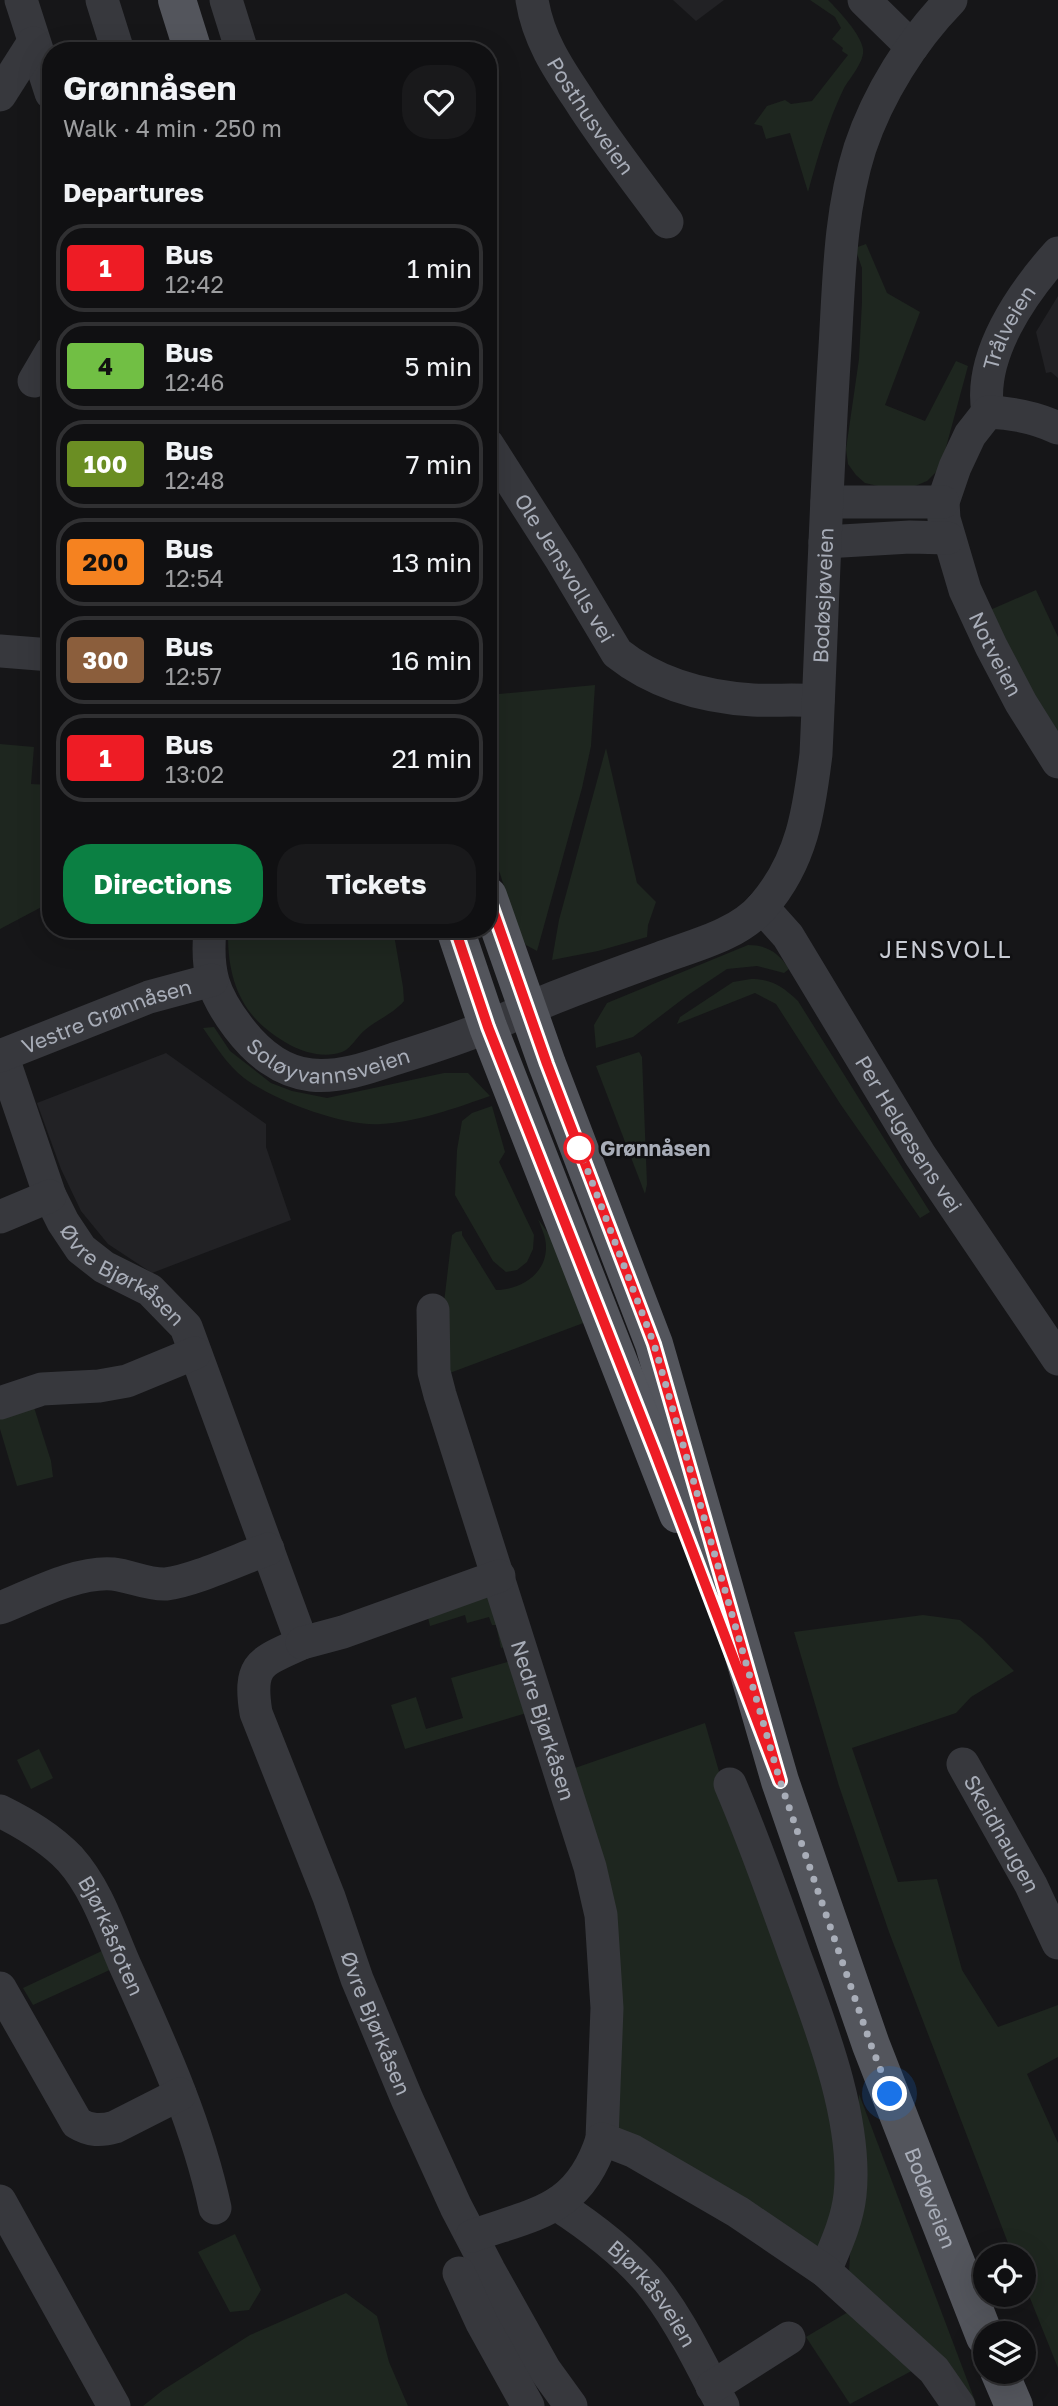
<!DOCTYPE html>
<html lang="en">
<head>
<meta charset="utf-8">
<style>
  :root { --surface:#101012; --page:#19191b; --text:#f1f3f6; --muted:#9c9d9f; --line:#303032; --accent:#0b8043 }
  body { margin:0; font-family:"Golos Text",sans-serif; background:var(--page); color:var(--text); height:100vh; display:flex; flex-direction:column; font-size:26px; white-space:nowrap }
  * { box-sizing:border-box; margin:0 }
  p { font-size:23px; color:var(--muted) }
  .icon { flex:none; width:38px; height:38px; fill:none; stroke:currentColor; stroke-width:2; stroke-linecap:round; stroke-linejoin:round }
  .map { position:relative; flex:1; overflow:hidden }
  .details { position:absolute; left:42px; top:42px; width:455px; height:896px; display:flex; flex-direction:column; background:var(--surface); border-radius:28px; box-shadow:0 7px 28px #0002,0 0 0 2px var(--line) }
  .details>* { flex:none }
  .badge { padding:0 14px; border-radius:5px; font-size:24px; line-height:46px }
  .fabs { position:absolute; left:973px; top:2244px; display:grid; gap:14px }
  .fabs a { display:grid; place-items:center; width:63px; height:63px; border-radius:50%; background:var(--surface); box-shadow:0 7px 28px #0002,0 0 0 2px var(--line); font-size:35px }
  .you { position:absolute; width:35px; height:35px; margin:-18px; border:5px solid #fff; border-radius:50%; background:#1a73e8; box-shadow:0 0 0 10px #1a73e833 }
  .map>.badge { position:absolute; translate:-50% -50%; box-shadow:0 0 0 4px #fff }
  h2 { padding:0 21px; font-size:26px; line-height:63px }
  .round { display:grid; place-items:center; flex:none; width:74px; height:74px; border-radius:28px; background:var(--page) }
  .headline { display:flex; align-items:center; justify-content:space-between; height:119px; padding:0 21px }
  h1 { font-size:33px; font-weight:700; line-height:52px }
  .primary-button { display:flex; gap:14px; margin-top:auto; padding:14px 21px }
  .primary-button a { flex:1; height:80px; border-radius:28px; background:var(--accent); color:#fff; font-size:28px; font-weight:700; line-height:80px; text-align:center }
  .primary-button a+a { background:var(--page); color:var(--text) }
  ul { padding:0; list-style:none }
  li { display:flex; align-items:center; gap:21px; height:88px; margin:0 14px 10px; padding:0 7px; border:4px solid var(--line); border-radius:28px }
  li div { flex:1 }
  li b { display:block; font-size:26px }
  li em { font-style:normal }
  li .badge { min-width:77px; font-weight:700; text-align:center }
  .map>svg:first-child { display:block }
  .built { fill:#222225 }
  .green { fill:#1e261f }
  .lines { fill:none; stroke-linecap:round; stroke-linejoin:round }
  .minor { stroke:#37383d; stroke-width:33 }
  .major { stroke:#53555c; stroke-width:38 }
  .line-casing { stroke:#fff; stroke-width:16 }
  .line { stroke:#ee1c25; stroke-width:10 }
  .walk { stroke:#a8adb8; stroke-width:7; stroke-dasharray:0 12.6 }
  .stop-dot { fill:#fff; stroke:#ee1c25; stroke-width:3.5 }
  .labels { text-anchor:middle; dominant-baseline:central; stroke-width:5; stroke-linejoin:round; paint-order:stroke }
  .street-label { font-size:21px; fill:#a8adb8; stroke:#111113 }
  .stop-label { font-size:21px; font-weight:bold; fill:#a8adb8; stroke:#111113; text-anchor:start }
  .neighbourhood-label { font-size:23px; letter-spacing:2px; fill:#c9ccd4; stroke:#111113 }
</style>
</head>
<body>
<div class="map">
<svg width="1058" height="2406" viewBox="0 0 1058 2406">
  <rect width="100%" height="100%" fill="#161618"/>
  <g class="built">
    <polygon points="673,0 724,0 696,21"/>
    <polygon points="1058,296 1058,378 1051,372 1046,373 1036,332"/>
    <polygon points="166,1053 266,1124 266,1147 291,1220 152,1273 108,1244 81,1211 61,1169 37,1103"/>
  </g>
  <g class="green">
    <path d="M810,0H828C838,10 861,34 863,49C865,61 850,78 844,88C828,121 818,156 808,192L790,133L766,139L762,126L754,124L767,106L785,100L791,104L812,101L848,55L842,51L843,48L832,39L841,28L835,17Z"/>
    <polygon points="866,244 887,293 920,312 885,405 925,421 956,361 968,366 945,451 937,471 927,481 910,488 878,486 865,483 856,475 848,464 846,449 859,359 862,302 862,268 855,248"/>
    <polygon points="1036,590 1058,637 1058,734 1041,709 990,610"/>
    <polygon points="595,685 591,746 582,788 537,951 526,945 520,935 488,837 488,695"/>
    <polygon points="0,744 34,747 31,784 51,785 51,902 0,929"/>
    <polygon points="606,748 637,883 656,902 648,925 647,937 598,951 552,960 559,920"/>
    <path d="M228,929H393L403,987L404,1001C393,1014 378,1019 365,1030C357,1036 352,1048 342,1052C325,1058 305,1053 290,1045C242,1019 227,982 228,929Z"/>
    <path d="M748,945C767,945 779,953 789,969L784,973L757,966L727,969L688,995L633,1037L596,1048L594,1025L607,1003Z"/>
    <path d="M751,979C772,979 783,987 798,1001L930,1212L920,1218L841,1105L776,1004L755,993L677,1024L680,1017L733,982Z"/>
    <path d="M214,1027L230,1051L271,1083L292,1091L327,1098L444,1073H468L490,1096C456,1108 417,1122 381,1124C344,1127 273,1100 244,1078C227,1065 215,1045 203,1028Z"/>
    <polygon points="639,1052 642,1057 647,1184 645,1194 596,1066"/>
    <polygon points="492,1106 505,1152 499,1162 534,1235 533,1249 527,1262 517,1270 506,1272 493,1261 455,1195 457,1150 462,1121 472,1113"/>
    <path d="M538,1219L560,1250L586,1322L447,1374L443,1311L452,1235L456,1232L462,1231V1235L496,1290C520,1290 547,1274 546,1246C546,1237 541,1227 538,1219Z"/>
    <polygon points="32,1401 51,1461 53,1477 17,1486 0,1429 0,1411"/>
    <polygon points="489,1594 510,1646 501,1648 496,1625 492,1625 489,1617 467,1623 465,1615 430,1626 427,1613"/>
    <polygon points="923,1615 960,1620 982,1638 1014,1671 971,1697 956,1713 852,1748 898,1882 937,1879 962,1970 998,2027 1058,2005 1058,2057 1027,2074 1058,2143 1058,2368 1024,2283 1024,2256 1013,2256 889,1932 839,1786 794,1632"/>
    <polygon points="514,1660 530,1712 405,1749 391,1705 416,1697 426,1729 463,1718 451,1678"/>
    <polygon points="705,1723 729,1806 817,2047 841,2181 817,2256 614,2135 572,1769"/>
    <polygon points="39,1749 53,1778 31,1789 17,1760"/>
    <polygon points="106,1949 114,1968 33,2005 23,1988"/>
    <polygon points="859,2094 977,2406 849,2273"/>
    <polygon points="235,2234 261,2290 249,2310 230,2312 198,2252"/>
    <polygon points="346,2293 377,2316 389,2362 408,2406 143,2406 163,2390 250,2335"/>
    <polygon points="848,2312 917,2368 850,2404 806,2337"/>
  </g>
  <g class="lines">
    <g class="minor">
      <polyline points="21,0 51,93"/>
      <polyline points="102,0 118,51"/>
      <polyline points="226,0 242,51"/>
      <path id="s1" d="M532,0C538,38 557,67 578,98C605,141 637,181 667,222"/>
      <polyline points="864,0 912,47"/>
      <polyline points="0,95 33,43"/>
      <polyline points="34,381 51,352"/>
      <path id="s2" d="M988,412C978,356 1022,293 1058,253"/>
      <path id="s3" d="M1058,428C1035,417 1014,413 988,412L970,435L955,467L943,502L944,519L965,590L991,646L1021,703L1058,762"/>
      <path id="s4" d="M488,445L562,561L617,653C656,684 705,697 753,700C775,701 797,699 818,701"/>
      <polyline points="827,502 943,502"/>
      <polyline points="825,542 910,537 948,538"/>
      <polyline points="0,651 51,655"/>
      <path id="s5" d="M762,907L788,936L920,1155L1058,1359"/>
      <path id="s6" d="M210,929C206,972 213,994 238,1027C256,1051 281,1072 311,1075C339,1078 368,1068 394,1059C426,1049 458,1039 489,1026C513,1016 537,1004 561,995C594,982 627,970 660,958C695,945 738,935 763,906C802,861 809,811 816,754C822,624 826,493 834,363C839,291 838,217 860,148C878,94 912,40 951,0"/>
      <path id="s7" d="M2,1055L50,1196L63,1222L81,1249L104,1267L150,1290L186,1327L302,1643C261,1662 248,1663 256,1713L329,1897L357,1979L407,2099L456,2207L489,2270L545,2370L571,2406"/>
      <path id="s8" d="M0,1056L149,997L212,980"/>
      <polyline points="0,1217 50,1196"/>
      <path id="s9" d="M433,1310L434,1372L440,1395L590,1867L601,1915L607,2008L602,2139"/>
      <polyline points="0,1403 42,1389 99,1386 127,1381 195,1353"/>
      <path d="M0,1608C33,1595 77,1571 113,1574C131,1576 148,1585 166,1584C193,1581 240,1559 268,1549"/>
      <polyline points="302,1643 343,1632 499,1576"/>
      <path id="s10" d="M963,1764L1031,1885L1058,1943"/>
      <path d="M730,1784C754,1840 774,1897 794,1953C820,2024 858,2120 850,2195C847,2222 835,2247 825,2271"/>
      <path id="s11" d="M0,1811C26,1824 50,1838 70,1859C96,1888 109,1928 124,1963C160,2043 197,2123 215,2208"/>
      <path d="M0,1988L77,2123C90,2131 101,2131 115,2127L180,2094"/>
      <polyline points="0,2201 114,2406"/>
      <path id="s12" d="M556,2204C590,2226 622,2250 648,2280C679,2317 700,2364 723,2406"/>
      <path d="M472,2236C536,2213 579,2211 602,2139L633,2151L738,2212L825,2271L934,2370L959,2406"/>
      <polyline points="459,2273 482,2323 528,2406"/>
      <polyline points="712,2387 789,2338"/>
    </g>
    <g class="major">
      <polyline points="177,0 193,51"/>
      <path id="s13" d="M488,896L547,1064L654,1344L780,1781L871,2045L985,2337"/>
      <polyline points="455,929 488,1027 678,1514"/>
      <polyline points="999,2371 1014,2406"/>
    </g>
  </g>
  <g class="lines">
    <g class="line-casing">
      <polyline id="line" points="455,929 488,1027 655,1452 780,1781 654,1344 547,1064 488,896"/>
    </g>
    <use href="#line" class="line"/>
    <polyline class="walk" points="579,1148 654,1344 780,1781 871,2045 890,2094"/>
  </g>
  <circle class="stop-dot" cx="579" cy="1148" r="14"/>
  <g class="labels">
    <g class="street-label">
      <text stroke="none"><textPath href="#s1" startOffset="131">Posthusveien</textPath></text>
      <text stroke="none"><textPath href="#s2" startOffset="89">Trålveien</textPath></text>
      <text stroke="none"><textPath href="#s4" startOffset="145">Ole Jensvolls vei</textPath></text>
      <text stroke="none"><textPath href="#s6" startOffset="1004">Bodøsjøveien</textPath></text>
      <text stroke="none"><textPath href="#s3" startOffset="336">Notveien</textPath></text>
      <text stroke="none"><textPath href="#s8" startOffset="114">Vestre Grønnåsen</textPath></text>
      <text stroke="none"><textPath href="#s6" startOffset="210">Soløyvannsveien</textPath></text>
      <text stroke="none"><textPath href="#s5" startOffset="271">Per Helgesens vei</textPath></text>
      <text stroke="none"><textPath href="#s7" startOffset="259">Øvre Bjørkåsen</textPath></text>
      <text stroke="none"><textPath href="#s9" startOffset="427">Nedre Bjørkåsen</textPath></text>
      <text stroke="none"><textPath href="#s10" startOffset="80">Skeidhaugen</textPath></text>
      <text stroke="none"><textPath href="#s11" startOffset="173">Bjørkåsfoten</textPath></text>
      <text stroke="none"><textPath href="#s7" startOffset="1108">Øvre Bjørkåsen</textPath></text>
      <text stroke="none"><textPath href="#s13" startOffset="1376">Bodøveien</textPath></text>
      <text stroke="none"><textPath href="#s12" startOffset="133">Bjørkåsveien</textPath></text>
    </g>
    <g class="stop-label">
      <text x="600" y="1148">Grønnåsen</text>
    </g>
    <g class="neighbourhood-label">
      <text x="946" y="949">JENSVOLL</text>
    </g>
  </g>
</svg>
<div class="fabs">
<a><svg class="icon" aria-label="locate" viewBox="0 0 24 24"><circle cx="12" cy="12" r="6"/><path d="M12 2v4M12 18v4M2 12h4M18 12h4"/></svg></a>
<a><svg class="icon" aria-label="layers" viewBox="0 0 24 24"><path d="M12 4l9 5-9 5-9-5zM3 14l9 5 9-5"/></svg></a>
</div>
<div class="you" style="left:890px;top:2094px"></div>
<section class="details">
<div class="headline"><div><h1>Grønnåsen</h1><p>Walk · 4 min · 250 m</p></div><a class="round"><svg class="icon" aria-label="heart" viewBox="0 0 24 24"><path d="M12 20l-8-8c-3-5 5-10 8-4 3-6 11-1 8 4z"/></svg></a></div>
<h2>Departures</h2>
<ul>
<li><span class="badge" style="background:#ee1c25;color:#fff">1</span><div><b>Bus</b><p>12:42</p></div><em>1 min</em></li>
<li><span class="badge" style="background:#71bf44;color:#111">4</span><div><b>Bus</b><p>12:46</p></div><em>5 min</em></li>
<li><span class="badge" style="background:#6b8e23;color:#fff">100</span><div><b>Bus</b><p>12:48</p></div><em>7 min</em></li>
<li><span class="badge" style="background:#f58220;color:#111">200</span><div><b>Bus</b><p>12:54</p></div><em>13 min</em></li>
<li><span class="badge" style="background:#8b5e3c;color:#fff">300</span><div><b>Bus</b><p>12:57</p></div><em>16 min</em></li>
<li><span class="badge" style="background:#ee1c25;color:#fff">1</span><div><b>Bus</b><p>13:02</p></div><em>21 min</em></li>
</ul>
<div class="primary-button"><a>Directions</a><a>Tickets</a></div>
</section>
</div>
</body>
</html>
